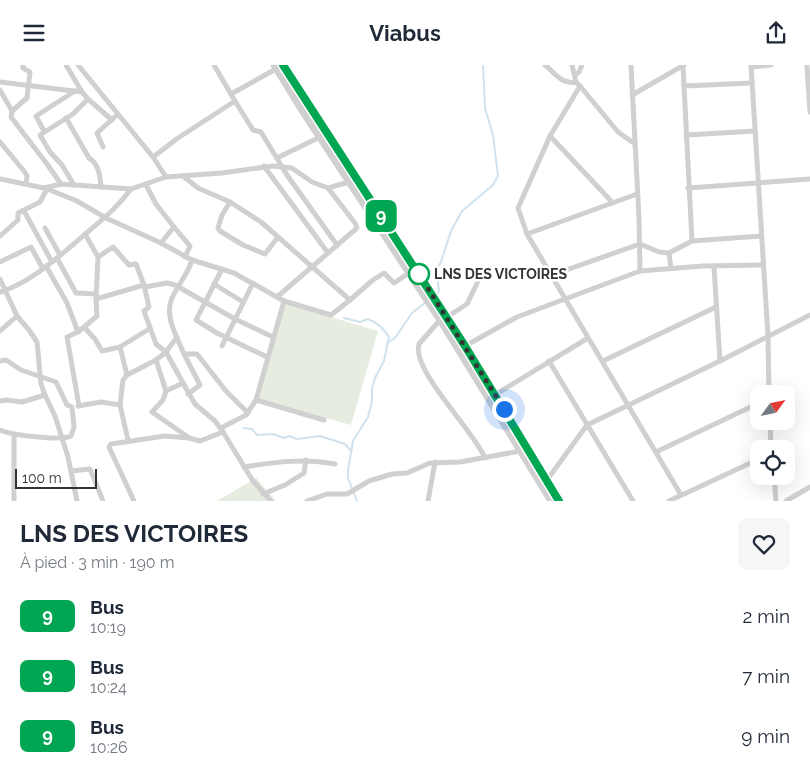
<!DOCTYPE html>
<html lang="fr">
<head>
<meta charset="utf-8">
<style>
  :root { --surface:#fff; --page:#f6f6f7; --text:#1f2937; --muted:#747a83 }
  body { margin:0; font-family:Raleway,sans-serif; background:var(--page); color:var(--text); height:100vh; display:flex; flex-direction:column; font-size:19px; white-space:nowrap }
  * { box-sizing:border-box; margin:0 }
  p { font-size:16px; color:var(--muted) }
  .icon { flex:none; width:28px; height:28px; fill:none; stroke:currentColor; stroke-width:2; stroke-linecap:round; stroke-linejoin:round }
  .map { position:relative; height:436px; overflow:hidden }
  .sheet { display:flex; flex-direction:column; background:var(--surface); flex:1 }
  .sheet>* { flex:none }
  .badge { padding:0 10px; border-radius:8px; font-size:18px; line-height:32px }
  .needle { width:32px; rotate:57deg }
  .fabs { position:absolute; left:750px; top:320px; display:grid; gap:10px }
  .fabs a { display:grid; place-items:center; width:45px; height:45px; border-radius:10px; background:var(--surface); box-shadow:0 5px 20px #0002; font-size:25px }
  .scale { position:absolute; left:15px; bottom:12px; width:82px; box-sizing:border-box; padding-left:5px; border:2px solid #333; border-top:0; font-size:14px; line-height:18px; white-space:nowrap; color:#333; -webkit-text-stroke:4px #fff; paint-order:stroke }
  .you { position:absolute; width:25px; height:25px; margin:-12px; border:4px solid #fff; border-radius:50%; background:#1a73e8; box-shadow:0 0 0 8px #1a73e833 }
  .map>.badge { position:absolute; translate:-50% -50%; box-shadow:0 0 0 2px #fff }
  .round { display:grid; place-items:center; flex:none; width:52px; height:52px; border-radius:10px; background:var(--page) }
  .summary { display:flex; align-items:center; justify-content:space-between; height:85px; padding:0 20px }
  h1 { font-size:24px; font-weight:700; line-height:38px }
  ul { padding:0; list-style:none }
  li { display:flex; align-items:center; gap:15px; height:60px; padding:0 20px }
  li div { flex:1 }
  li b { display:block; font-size:19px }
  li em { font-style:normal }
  li .badge { min-width:55px; font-weight:700; text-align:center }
  header { display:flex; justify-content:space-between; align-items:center; height:65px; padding:0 20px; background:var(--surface); font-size:22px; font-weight:700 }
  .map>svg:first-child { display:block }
  .green { fill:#e6ecdf }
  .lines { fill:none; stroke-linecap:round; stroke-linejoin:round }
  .stream { stroke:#cfe2ee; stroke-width:2 }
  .minor { stroke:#d0d0d0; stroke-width:5 }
  .tertiary { stroke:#d0d0d0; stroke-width:7 }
  .line-casing { stroke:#fff; stroke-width:11 }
  .line { stroke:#00a651; stroke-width:8 }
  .walk { stroke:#333; stroke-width:5; stroke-dasharray:0 9 }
  .stop-dot { fill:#fff; stroke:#00a651; stroke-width:2.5 }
  .labels { text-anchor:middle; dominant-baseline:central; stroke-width:5; stroke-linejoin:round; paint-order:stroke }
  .stop-label { font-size:14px; font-weight:bold; fill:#333; stroke:#fff; text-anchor:start }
</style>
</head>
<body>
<header><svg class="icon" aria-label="menu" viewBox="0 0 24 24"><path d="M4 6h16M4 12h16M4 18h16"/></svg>Viabus<svg class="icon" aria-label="share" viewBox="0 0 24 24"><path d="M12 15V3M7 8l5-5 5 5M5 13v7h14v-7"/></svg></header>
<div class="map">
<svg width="810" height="436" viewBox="0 0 810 436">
  <rect width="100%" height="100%" fill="#fff"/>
  <g class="green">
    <polygon points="284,238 378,266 351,360 257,333"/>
    <polygon points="256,413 276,436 217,436"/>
  </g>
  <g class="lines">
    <g class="stream">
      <polyline points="436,230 439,226 436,205 441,197 451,166 462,146 493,120 498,111 493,70 485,43 483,0"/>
      <path d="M344,253L360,257L368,254C376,257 384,264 389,272L384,296L375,313L372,323V336L368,352L353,376L348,405V413L357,436"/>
      <polyline points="387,278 395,273 412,248 426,237"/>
      <polyline points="244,363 252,364 257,370 273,369 284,373 289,371 297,374 320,371 345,379 350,385"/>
    </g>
    <g class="minor">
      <polyline points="23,0 23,3 30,7 27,33 12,46 11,52 47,99 61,119"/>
      <polyline points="66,0 82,27"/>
      <polyline points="78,0 153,92"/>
      <path d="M545,0C555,8 562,20 576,17L580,21"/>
      <polyline points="572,0 576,17"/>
      <polyline points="631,0 639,153 640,206"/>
      <polyline points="751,0 768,271 769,329"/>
      <polyline points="807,0 810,47"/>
      <polyline points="683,1 692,176"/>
      <polyline points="752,2 771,0"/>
      <polyline points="575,10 579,7 582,0"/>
      <polyline points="0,17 82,27 88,34 112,55"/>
      <polyline points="684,21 752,18"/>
      <polyline points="0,25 12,46"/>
      <polyline points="231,29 276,4"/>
      <polyline points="632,30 684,0"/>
      <polyline points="235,36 253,65 261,67 287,110 337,180"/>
      <path d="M66,53L89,93C99,99 100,111 101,122"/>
      <polyline points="44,66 36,51 75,26"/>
      <polyline points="686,70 755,66"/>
      <polyline points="550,71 613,138"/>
      <polyline points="0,77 24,106 27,111 26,119"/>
      <polyline points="635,79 618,67 580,21 550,71 518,143 527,169 681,430"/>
      <polyline points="103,82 97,68 118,49"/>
      <polyline points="277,93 320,72"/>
      <polyline points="264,101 328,188"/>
      <polyline points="183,111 198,123 230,137 261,157 350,235 373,215 384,208 394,218 409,208"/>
      <polyline points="166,112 153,92 178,73 235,36 214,0"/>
      <polyline points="0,114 44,123 61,119 131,124 166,112 222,108 273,101 292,103 312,117 328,123 349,117"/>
      <polyline points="74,120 62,100 50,87 40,70 73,49 88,34"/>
      <polyline points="146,120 156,139 174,162 161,178"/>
      <polyline points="45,123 77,136 106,153 161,178 192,195 234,208 284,236 331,250 350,235"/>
      <polyline points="688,123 810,114"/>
      <polyline points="230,137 222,150 218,163 220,166 243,180 265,189 278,172"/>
      <polyline points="24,146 52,197"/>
      <polyline points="174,162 190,181 185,192"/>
      <polyline points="45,163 60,190"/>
      <polyline points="85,169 98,192 113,182 129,200 136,199 144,220 149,242 144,246 156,279 166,287 183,318"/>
      <polyline points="527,169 637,129"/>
      <polyline points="0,171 18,155 18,148 40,137 47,124"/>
      <polyline points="669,188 671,203"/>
      <polyline points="57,193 76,228 96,229"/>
      <path d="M192,195C188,209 178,220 172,233C164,251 177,272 184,289H197L226,326L248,348"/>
      <polyline points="0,197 31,182 43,204"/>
      <polyline points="46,201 67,238 78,267"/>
      <polyline points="714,202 720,296"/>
      <polyline points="222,204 196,255 217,268 267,292"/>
      <polyline points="552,210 640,179 659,187 669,188 692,176 761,171"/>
      <polyline points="0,214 17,251 29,265 37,277 41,319 45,330 55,351 68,392 77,436"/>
      <polyline points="214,219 243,237"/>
      <polyline points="145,222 167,218 175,220 235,254 273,272"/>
      <path d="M0,227C29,218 52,197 75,178C95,160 115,146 131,124"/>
      <polyline points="277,232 357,163 355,158 328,123"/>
      <polyline points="96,234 144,220"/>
      <polyline points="447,252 467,239 482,208"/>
      <path d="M440,255L419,279C411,305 474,366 485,393"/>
      <polyline points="84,262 95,274 102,286 120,282"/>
      <polyline points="0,266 17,251"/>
      <polyline points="222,281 253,218"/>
      <polyline points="465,281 517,252 640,206 703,201 763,200"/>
      <polyline points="184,289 200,320 188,329"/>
      <path d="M0,296L6,295L21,305L56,317L67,340L72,342L74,362L71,371C60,376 12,370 0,365"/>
      <polyline points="549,296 633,436"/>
      <polyline points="603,296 716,242"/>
      <polyline points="127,310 156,295"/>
      <polyline points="166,326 156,295 166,287 177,272"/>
      <polyline points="493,331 588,273"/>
      <polyline points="256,335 324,355"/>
      <polyline points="0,336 6,335 22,337 45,330"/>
      <polyline points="120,340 123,315 127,310 120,282 149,264"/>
      <polyline points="78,341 101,337 120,340 128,375"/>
      <polyline points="79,341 67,272 78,267 97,251 96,234 98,192"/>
      <polyline points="770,356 771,384"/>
      <polyline points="221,363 246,350 256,335 284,236"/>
      <polyline points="188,372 152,347 163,335 166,326 183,318 195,339 215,356 223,367"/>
      <polyline points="656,387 759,338"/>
      <path d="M244,402C275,397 304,393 335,399"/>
      <polyline points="71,406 90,404 103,436"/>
      <polyline points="774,411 776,436"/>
      <polyline points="547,415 587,360 720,296 810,250"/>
      <polyline points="263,429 285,420 304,408 306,395"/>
      <polyline points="14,436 14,370"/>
      <polyline points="134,436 109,382 111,379 165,371 189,373 200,376 223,367 253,416 271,436"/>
      <polyline points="307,436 327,429 347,429 369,416 392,409 407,408 430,398 460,397 520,386"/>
      <polyline points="428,436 435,397"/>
      <polyline points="669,436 759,394"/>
      <polyline points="786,436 810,422"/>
    </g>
    <g class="tertiary">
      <polyline points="274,0 301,44 440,255 551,436"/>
      <polyline points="283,0 465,281 559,436"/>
    </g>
  </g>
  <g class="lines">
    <g class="line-casing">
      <polyline id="line" points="283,0 465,281 559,436"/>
    </g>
    <use href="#line" class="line"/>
    <polyline class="walk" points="419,209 504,344"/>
  </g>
  <circle class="stop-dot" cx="419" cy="209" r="10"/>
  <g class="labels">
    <g class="stop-label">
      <text x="434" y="209">LNS DES VICTOIRES</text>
    </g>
  </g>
</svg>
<div class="fabs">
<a><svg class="needle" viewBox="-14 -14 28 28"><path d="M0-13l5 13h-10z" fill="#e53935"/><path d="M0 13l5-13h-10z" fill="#747a83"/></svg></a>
<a><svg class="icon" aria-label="locate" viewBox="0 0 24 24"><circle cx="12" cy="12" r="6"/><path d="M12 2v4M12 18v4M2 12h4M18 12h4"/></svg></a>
</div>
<div class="scale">100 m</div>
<div class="you" style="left:504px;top:344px"></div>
<b class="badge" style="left:381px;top:151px;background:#00a651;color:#fff">9</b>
</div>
<section class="sheet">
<div class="summary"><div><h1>LNS DES VICTOIRES</h1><p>À pied · 3 min · 190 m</p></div><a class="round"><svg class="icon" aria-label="heart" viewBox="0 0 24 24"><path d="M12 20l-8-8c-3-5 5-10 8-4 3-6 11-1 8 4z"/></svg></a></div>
<ul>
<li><span class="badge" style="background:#00a651;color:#fff">9</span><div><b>Bus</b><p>10:19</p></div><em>2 min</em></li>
<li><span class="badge" style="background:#00a651;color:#fff">9</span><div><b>Bus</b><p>10:24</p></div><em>7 min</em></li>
<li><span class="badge" style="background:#00a651;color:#fff">9</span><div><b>Bus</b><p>10:26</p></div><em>9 min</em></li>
</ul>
</section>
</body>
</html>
